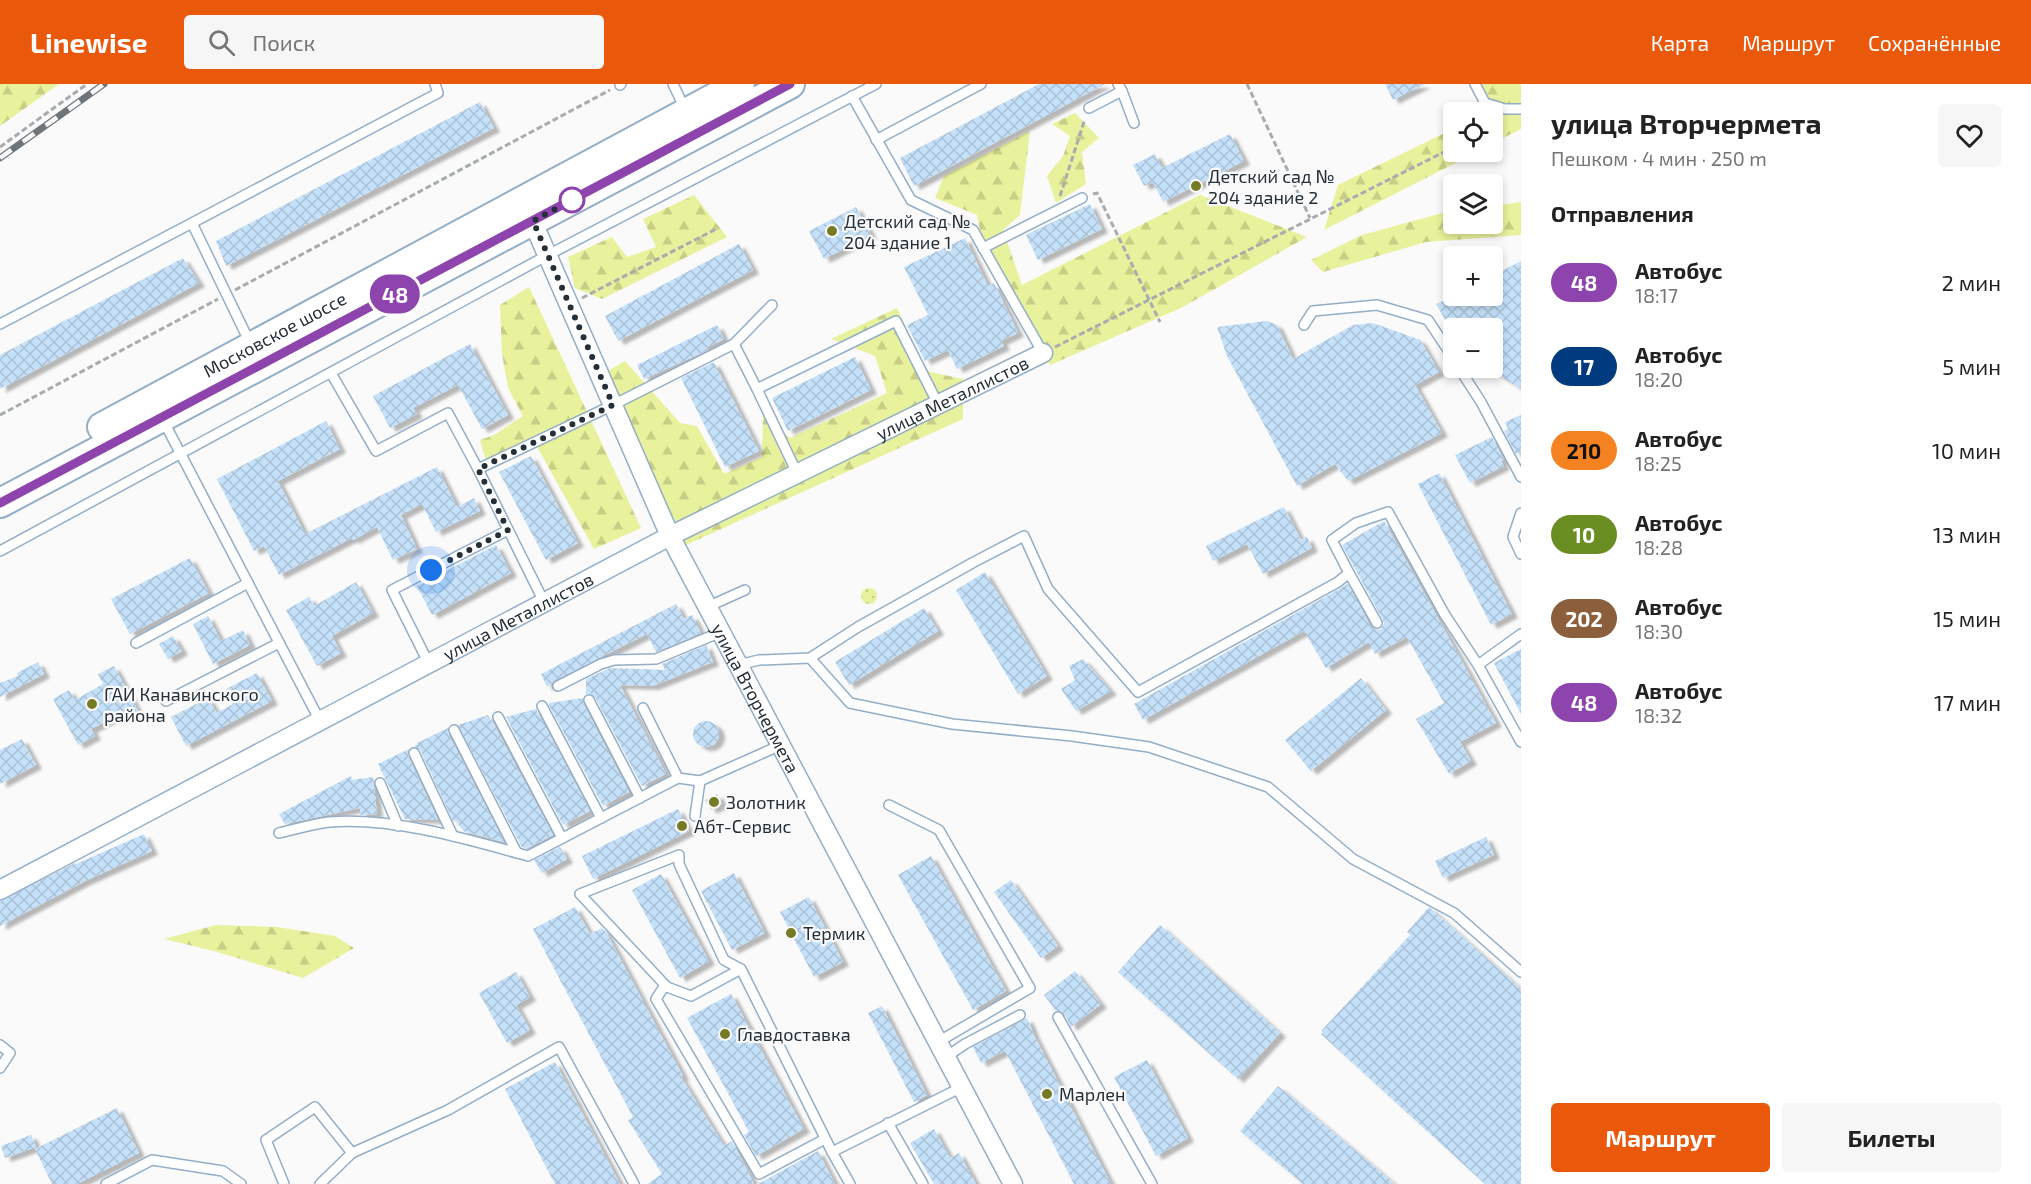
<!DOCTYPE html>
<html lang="ru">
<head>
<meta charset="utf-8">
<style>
  :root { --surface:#fff; --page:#f6f6f6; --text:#222; --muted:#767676; --accent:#ea580c }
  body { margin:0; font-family:"Exo 2",sans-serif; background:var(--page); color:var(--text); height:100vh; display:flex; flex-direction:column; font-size:22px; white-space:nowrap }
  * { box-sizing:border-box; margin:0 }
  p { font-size:20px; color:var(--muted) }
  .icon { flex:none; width:33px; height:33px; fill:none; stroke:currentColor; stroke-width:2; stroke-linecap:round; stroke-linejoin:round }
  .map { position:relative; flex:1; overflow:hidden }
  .side { display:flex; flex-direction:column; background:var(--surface); width:510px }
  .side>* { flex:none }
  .badge { padding:0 12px; border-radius:20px; font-size:21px; line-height:39px }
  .buttons { position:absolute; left:1443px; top:18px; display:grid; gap:12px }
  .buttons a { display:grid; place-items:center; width:60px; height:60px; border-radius:6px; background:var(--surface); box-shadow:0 3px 9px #0003; font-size:30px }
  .you { position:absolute; width:30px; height:30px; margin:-15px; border:4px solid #fff; border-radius:50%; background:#1a73e8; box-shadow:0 0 0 9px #1a73e833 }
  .map>.badge { position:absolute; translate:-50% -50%; box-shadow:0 0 0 3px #fff }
  h2 { padding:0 30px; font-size:22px; line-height:54px }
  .round { display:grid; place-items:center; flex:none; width:63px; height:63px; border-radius:6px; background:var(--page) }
  .overview { display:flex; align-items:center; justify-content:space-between; height:102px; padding:0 30px }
  h1 { font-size:28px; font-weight:700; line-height:45px }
  .primary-button { display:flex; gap:12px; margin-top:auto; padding:12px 30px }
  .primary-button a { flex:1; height:69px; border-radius:6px; background:var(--accent); color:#fff; font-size:24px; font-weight:700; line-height:69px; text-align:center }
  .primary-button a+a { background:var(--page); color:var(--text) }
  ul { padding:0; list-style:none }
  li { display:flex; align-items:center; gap:18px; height:84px; padding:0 30px }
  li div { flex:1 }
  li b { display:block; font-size:22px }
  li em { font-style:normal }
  li .badge { min-width:66px; font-weight:700; text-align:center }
  header { display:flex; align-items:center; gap:36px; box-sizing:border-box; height:84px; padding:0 30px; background:var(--accent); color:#fff }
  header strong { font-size:28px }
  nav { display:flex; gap:33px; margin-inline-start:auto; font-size:21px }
  .search { width:420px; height:54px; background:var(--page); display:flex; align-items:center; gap:15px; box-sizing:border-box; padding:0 21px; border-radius:6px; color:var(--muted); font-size:22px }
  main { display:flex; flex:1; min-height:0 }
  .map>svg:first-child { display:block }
  .grass { fill:url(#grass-dots) }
  .forest { fill:url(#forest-firs) }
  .building { fill:url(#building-cross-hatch); filter:url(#shadow) }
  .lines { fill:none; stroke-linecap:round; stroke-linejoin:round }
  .service-casing { stroke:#93aec6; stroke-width:12 }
  .minor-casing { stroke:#93aec6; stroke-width:21 }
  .primary-casing { stroke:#93aec6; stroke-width:32 }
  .path { stroke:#a7acaf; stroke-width:3; stroke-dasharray:6 3; stroke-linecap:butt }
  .service { stroke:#fff; stroke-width:9 }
  .minor { stroke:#fff; stroke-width:18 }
  .primary { stroke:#fff; stroke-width:28 }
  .rail-casing { stroke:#6d757b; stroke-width:7 }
  .rail { stroke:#fafafa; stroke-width:4.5; stroke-dasharray:14; stroke-linecap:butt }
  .line-casing { stroke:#fff; stroke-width:14 }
  .line { stroke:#8e44ad; stroke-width:9 }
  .walk { stroke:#242f38; stroke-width:6; stroke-dasharray:0 10.8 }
  .poi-dot { fill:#757b24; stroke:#fafafa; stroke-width:2 }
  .stop-dot { fill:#fff; stroke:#8e44ad; stroke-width:3 }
  .labels { text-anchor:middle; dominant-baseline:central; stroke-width:4.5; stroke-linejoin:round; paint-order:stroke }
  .poi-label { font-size:18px; fill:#242f38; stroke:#fafafa; text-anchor:start }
  .street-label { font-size:18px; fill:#242f38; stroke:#fafafa }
</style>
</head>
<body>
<header>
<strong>Linewise</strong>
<div class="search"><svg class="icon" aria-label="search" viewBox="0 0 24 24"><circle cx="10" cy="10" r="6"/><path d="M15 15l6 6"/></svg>Поиск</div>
<nav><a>Карта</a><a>Маршрут</a><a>Сохранённые</a></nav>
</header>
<main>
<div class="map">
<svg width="1521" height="1100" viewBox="0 0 1521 1100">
  <defs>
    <pattern id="grass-dots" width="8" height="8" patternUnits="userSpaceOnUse" patternTransform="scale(1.5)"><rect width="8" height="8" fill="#e8f19b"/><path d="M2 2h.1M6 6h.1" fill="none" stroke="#c7cf86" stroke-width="1.8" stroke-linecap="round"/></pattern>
    <pattern id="forest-firs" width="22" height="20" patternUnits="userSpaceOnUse" patternTransform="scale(1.5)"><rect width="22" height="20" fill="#e8f19b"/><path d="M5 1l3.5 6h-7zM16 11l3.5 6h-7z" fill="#c7cf86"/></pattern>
    <pattern id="building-cross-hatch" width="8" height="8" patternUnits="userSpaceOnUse" patternTransform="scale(1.5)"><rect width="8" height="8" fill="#c5e1fa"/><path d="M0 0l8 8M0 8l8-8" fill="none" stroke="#a9c1d7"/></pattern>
    <filter id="shadow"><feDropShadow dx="6" dy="4" stdDeviation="1.5" flood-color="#0004"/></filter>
  </defs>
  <rect width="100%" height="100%" fill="#fafafa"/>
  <circle class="grass" cx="869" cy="512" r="8"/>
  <g class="forest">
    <polygon points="0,0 59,0 0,42"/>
    <polygon points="1481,0 1521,0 1521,45 1493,59 1492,28 1488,28 1491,27 1489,15"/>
    <polygon points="1075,29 1099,54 1082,68 1086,100 1056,119 1047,92 1063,72 1070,52 1052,40"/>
    <polygon points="1453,45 1454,68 1477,68 1324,146 1338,101"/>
    <polygon points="1030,47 1020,131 1003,146 1022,201 1200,111 1307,153 1181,224 1050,281 987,183 977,131 935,114 944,92"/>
    <polygon points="694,111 727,153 602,215 575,204 568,173 612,153 627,173 656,163 643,135"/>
    <polygon points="1521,118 1521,151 1426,158 1323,188 1311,176 1362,151 1442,129 1453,127 1454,140 1492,140 1493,122"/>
    <polygon points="529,203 641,444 594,465 536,361 488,383 480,356 494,351 523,332 508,304 502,270 500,221"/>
    <polygon points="897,224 924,283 930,288 963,295 963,335 686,461 628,336 608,287 625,277 680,339 697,342 724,390 762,373 763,331 790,354 887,309 875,272 831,255"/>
    <polygon points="216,841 277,843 335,852 354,864 303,894 214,867 164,855"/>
  </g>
  <g class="building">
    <polygon points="1039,0 1105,0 914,102 900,74"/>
    <polygon points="1385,0 1425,0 1393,16"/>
    <polygon points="480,18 494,44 226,182 216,157"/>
    <polygon points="1230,50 1244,77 1163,118 1153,98 1144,102 1133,81 1155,70 1162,84"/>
    <polygon points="1090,120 1102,145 1038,176 1026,151"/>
    <polygon points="856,123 871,151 824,175 809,147"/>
    <polygon points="965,154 988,202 994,199 1018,249 1001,257 1004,262 957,285 948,266 925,277 907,241 928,231 904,183"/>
    <polygon points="739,160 753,186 618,257 605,232"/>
    <polygon points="183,174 199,199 0,305 0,271"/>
    <polygon points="1521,177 1521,305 1492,287 1492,244 1450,244 1436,220 1454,212 1492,212 1492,192"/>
    <polygon points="1267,237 1277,241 1293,275 1353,241 1373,239 1420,256 1439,288 1415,301 1442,349 1348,397 1335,380 1297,402 1227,272 1217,243"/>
    <polygon points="717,241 724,255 707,263 708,266 644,295 637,281"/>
    <polygon points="470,260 508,331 482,345 458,301 413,324 417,330 390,344 373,312"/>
    <polygon points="855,273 871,306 788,347 772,314"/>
    <polygon points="714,278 759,367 725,383 681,294"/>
    <polygon points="1521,331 1521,368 1516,370 1504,347 1508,345 1505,338"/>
    <polygon points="326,337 340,365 278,397 305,450 437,383 457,423 474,414 480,427 436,448 422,420 401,431 417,465 393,476 377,443 353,456 352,454 279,491 264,462 254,467 217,395"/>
    <polygon points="1492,353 1504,376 1501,377 1504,382 1470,399 1455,371"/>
    <polygon points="531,372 578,459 546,476 499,388"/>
    <polygon points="1439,389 1512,530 1491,541 1418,400"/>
    <polygon points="1284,423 1301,456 1307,453 1312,464 1263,490 1247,460 1213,477 1206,462"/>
    <polygon points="1384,437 1496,639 1460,658 1471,677 1449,690 1416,635 1444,619 1407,553 1375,570 1369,558 1326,584 1304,547 1143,636 1134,620 1348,500 1371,543 1376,546 1381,545 1384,540 1383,536 1342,461"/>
    <polygon points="496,461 511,489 432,531 417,502"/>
    <polygon points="190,474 209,509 130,550 111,515"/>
    <polygon points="985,488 1047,592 1018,610 956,506"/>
    <polygon points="356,498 373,529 332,552 341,569 317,582 286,526 309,513 314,522"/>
    <polygon points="676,520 684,535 692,531 701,549 656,568 647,550 555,596 547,603 541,590"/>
    <polygon points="924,524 938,547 849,601 835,578"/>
    <polygon points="208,532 221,557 243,546 250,561 213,580 193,540"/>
    <polygon points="173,552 182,567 168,575 159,560"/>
    <polygon points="706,561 713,578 653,602 620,601 666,690 642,702 595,613 590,609 586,610 586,595 610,584 665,586 662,580"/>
    <polygon points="1521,565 1521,630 1494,579"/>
    <polygon points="1083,575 1111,607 1076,627 1061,605 1075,596 1069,582"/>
    <polygon points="38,578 44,590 0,613 0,599 18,592 17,589"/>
    <polygon points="114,582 138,627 124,634 122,629 91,645 95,652 78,661 53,615 69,606 75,616 103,600 98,590"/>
    <polygon points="257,589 272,617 186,662 171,633 208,614 217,629 233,620 226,605"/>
    <polygon points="1361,594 1386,626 1311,687 1285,656"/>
    <polygon points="583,614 583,619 629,708 603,722 549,621 549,619"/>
    <polygon points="536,625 590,727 563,741 506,633"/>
    <polygon points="488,631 491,637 492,637 553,751 528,764 522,763 458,641"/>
    <circle cx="706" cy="650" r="13"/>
    <polygon points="448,644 448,649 504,758 463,747 457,737 453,737 420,666 414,662 418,660 417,659"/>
    <polygon points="22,655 36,681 0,700 0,666"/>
    <polygon points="409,665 408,672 438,736 405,735 378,680"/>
    <polygon points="351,692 352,696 373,693 377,730 360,731 360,724 285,740 279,730"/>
    <polygon points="717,710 722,720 711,726 705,716"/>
    <polygon points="678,725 689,747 593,795 582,772"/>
    <polygon points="144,750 152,767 85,797 0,842 0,817 75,779 76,780"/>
    <polygon points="1486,753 1494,771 1443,794 1435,777"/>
    <polygon points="560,763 567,775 542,789 534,776"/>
    <polygon points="931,772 1006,907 973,926 898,791"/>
    <polygon points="734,789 765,849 732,866 701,807"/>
    <polygon points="661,790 709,877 680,894 632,806"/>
    <polygon points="1011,796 1058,862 1041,874 994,808"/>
    <polygon points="809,813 843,878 814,893 780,828"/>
    <polygon points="575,823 590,850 602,844 606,848 683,992 681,993 724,1062 732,1057 754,1100 647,1100 662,1090 628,1036 633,1033 533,845"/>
    <polygon points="1429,823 1521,905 1521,1100 1485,1100 1322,951 1322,946 1410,851 1407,848"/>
    <polygon points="1160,841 1280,949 1238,995 1118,888"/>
    <polygon points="1075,887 1101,920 1071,943 1064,929 1056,927 1044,911"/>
    <polygon points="516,888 530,913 516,921 530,946 507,959 479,909"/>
    <polygon points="731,910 804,1045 756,1072 744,1051 749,1048 687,934"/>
    <polygon points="882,922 927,1011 914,1018 868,929"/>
    <polygon points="1027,934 1035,953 1111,1100 1074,1100 1005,967 981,979 973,963"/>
    <polygon points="1147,976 1188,1054 1156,1072 1114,993"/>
    <polygon points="555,978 620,1100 555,1100 505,1005"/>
    <polygon points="1278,1002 1395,1100 1303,1100 1240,1047"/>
    <polygon points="117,1024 139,1069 77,1100 52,1100 35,1065"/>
    <polygon points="934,1045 950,1074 959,1069 976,1100 934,1100 910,1059"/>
    <polygon points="31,1051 36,1063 5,1074 1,1062"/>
    <polygon points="818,1067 835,1100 758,1100"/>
  </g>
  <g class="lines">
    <g class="service-casing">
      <g id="service">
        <polyline points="673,0 685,25"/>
        <polyline points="1475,0 1485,19 1505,25 1521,25"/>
        <polyline points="620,1 621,0"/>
        <polyline points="1122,7 1134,39"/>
        <polyline points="852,12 911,116 973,146 1043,269"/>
        <polyline points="1089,24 1122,7 1118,0"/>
        <polyline points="876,56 981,0"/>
        <polyline points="983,164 1082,114"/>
        <polyline points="0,240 192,139"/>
        <polyline points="1304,241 1313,227 1377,221 1428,236 1454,275"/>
        <polyline points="734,260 772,221"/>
        <polyline points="251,261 192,139 438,9 435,0"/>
        <polyline points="1459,284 1481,318 1521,393"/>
        <polyline points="331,289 376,367 448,329 478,385 613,321 734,260 757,305"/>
        <polyline points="163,336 320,637"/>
        <polyline points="478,385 544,518"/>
        <polyline points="797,389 757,305 896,237 938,320"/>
        <polyline points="1521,429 1513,453 1521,470"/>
        <polyline points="0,467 548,171 876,0"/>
        <polyline points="1349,489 1377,539"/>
        <polyline points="707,523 745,506"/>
        <polyline points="136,559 248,499"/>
        <polyline points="810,574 850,619 952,640 1072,652 1149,663 1268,703 1353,775 1454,829 1521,888"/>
        <polyline points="429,580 392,506 508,446"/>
        <polyline points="738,581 759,576 810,574 858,543 974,478 1024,452 1048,505 1138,608 1338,498 1349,489 1332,456 1356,439 1388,428 1445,531 1478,581 1521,658"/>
        <polyline points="1478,581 1521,550"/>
        <polyline points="558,602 601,580 614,576 656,575 721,548"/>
        <polyline points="589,616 640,714"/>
        <polyline points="166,617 279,559"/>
        <polyline points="542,622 601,734"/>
        <polyline points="643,624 678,694 700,697 781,661"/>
        <polyline points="498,633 562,754"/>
        <polyline points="454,646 517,769"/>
        <polyline points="414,669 453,752"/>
        <polyline points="380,699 398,742"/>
        <polyline points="889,721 939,746 1030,904 938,958"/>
        <polyline points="695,732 700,697"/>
        <path d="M279,749C296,745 313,740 329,738C393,733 467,755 528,772L678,694"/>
        <polyline points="741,885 724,876 679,780 679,771 580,810 667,903 691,912 741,885 832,1068 962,1003"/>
        <polyline points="665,901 656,915 759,1090 825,1055"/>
        <polyline points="1058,933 1152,1100"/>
        <polyline points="0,961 10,969 0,984"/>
        <polyline points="946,973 965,960 1020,931"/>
        <polyline points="888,1039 923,1100"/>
        <polyline points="832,1068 850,1100"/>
        <polyline points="352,1069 448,1026 559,963 634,1100"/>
        <polyline points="106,1100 152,1076 223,1087 241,1100"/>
        <polyline points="284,1100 266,1056 315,1023 352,1069 320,1100"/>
      </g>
    </g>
    <g class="minor-casing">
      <g id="minor">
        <path id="s1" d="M528,127L670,452L1013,1100"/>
        <path id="s2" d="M0,806L670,452L1043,269"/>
      </g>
    </g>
    <g class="primary-casing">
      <g id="primary">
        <path id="s3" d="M102,343L740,0"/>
        <polyline points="0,419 790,0"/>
      </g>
    </g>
    <g class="path">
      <polyline points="1247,0 1310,134"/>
      <polyline points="1492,42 1501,37"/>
      <polyline points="0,63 87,0"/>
      <polyline points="1093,110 1097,109 1160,238"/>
      <polyline points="1060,112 1085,35"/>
      <polyline points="235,206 610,6"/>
      <polyline points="582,214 718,144"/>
      <polyline points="1055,263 1454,63"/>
      <polyline points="0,331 218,215"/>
    </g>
    <use href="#service" class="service"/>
    <use href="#minor" class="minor"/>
    <use href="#primary" class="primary"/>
    <g class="rail-casing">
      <polyline id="rail" points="0,74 104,0"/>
    </g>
    <use href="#rail" class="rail"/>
  </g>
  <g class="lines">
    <g class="line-casing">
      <polyline id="line" points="0,419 790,0"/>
    </g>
    <use href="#line" class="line"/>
    <polyline class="walk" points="431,486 508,446 478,385 613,321 533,137 572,116"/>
  </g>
  <g class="poi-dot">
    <circle cx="1196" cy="102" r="6"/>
    <circle cx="832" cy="147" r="6"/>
    <circle cx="92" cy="620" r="6"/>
    <circle cx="714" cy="718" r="6"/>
    <circle cx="682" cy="742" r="6"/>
    <circle cx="791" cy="849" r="6"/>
    <circle cx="725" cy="950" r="6"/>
    <circle cx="1047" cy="1010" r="6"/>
  </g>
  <circle class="stop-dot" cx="572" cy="116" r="12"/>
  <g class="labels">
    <g class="poi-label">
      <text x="1208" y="92">Детский сад №<tspan x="1208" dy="21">204 здание 2</tspan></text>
      <text x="844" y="137">Детский сад №<tspan x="844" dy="21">204 здание 1</tspan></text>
      <text x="104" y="610">ГАИ Канавинского<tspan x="104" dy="21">района</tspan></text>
      <text x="726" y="718">Золотник</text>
      <text x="694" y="742">Абт-Сервис</text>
      <text x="803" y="849">Термик</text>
      <text x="737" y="950">Главдоставка</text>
      <text x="1059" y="1010">Марлен</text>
    </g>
    <g class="street-label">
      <text stroke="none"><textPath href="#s3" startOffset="196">Московское шоссе</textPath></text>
      <text stroke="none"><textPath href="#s2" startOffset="1072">улица Металлистов</textPath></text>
      <text stroke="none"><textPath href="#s2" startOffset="586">улица Металлистов</textPath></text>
      <text stroke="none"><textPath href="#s1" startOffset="538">улица Вторчермета</textPath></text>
    </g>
  </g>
</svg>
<div class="buttons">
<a><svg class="icon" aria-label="locate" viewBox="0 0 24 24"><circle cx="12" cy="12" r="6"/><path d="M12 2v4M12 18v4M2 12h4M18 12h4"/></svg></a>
<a><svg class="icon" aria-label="layers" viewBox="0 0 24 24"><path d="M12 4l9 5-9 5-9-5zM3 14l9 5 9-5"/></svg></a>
<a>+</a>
<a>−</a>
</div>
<div class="you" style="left:431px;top:486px"></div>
<b class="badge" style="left:395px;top:210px;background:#8e44ad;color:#fff">48</b>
</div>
<section class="side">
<div class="overview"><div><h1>улица Вторчермета</h1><p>Пешком · 4 мин · 250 m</p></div><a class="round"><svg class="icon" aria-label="heart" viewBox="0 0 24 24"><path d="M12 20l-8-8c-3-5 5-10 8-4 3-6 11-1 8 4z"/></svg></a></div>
<h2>Отправления</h2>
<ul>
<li><span class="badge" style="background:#8e44ad;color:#fff">48</span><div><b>Автобус</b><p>18:17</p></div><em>2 мин</em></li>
<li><span class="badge" style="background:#003b80;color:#fff">17</span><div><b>Автобус</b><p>18:20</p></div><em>5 мин</em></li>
<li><span class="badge" style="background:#f58220;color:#111">210</span><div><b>Автобус</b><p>18:25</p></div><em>10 мин</em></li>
<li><span class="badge" style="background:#6b8e23;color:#fff">10</span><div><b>Автобус</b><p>18:28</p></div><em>13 мин</em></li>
<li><span class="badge" style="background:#8b5e3c;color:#fff">202</span><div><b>Автобус</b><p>18:30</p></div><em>15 мин</em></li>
<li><span class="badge" style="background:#8e44ad;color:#fff">48</span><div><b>Автобус</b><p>18:32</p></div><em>17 мин</em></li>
</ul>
<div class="primary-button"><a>Маршрут</a><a>Билеты</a></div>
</section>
</main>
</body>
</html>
